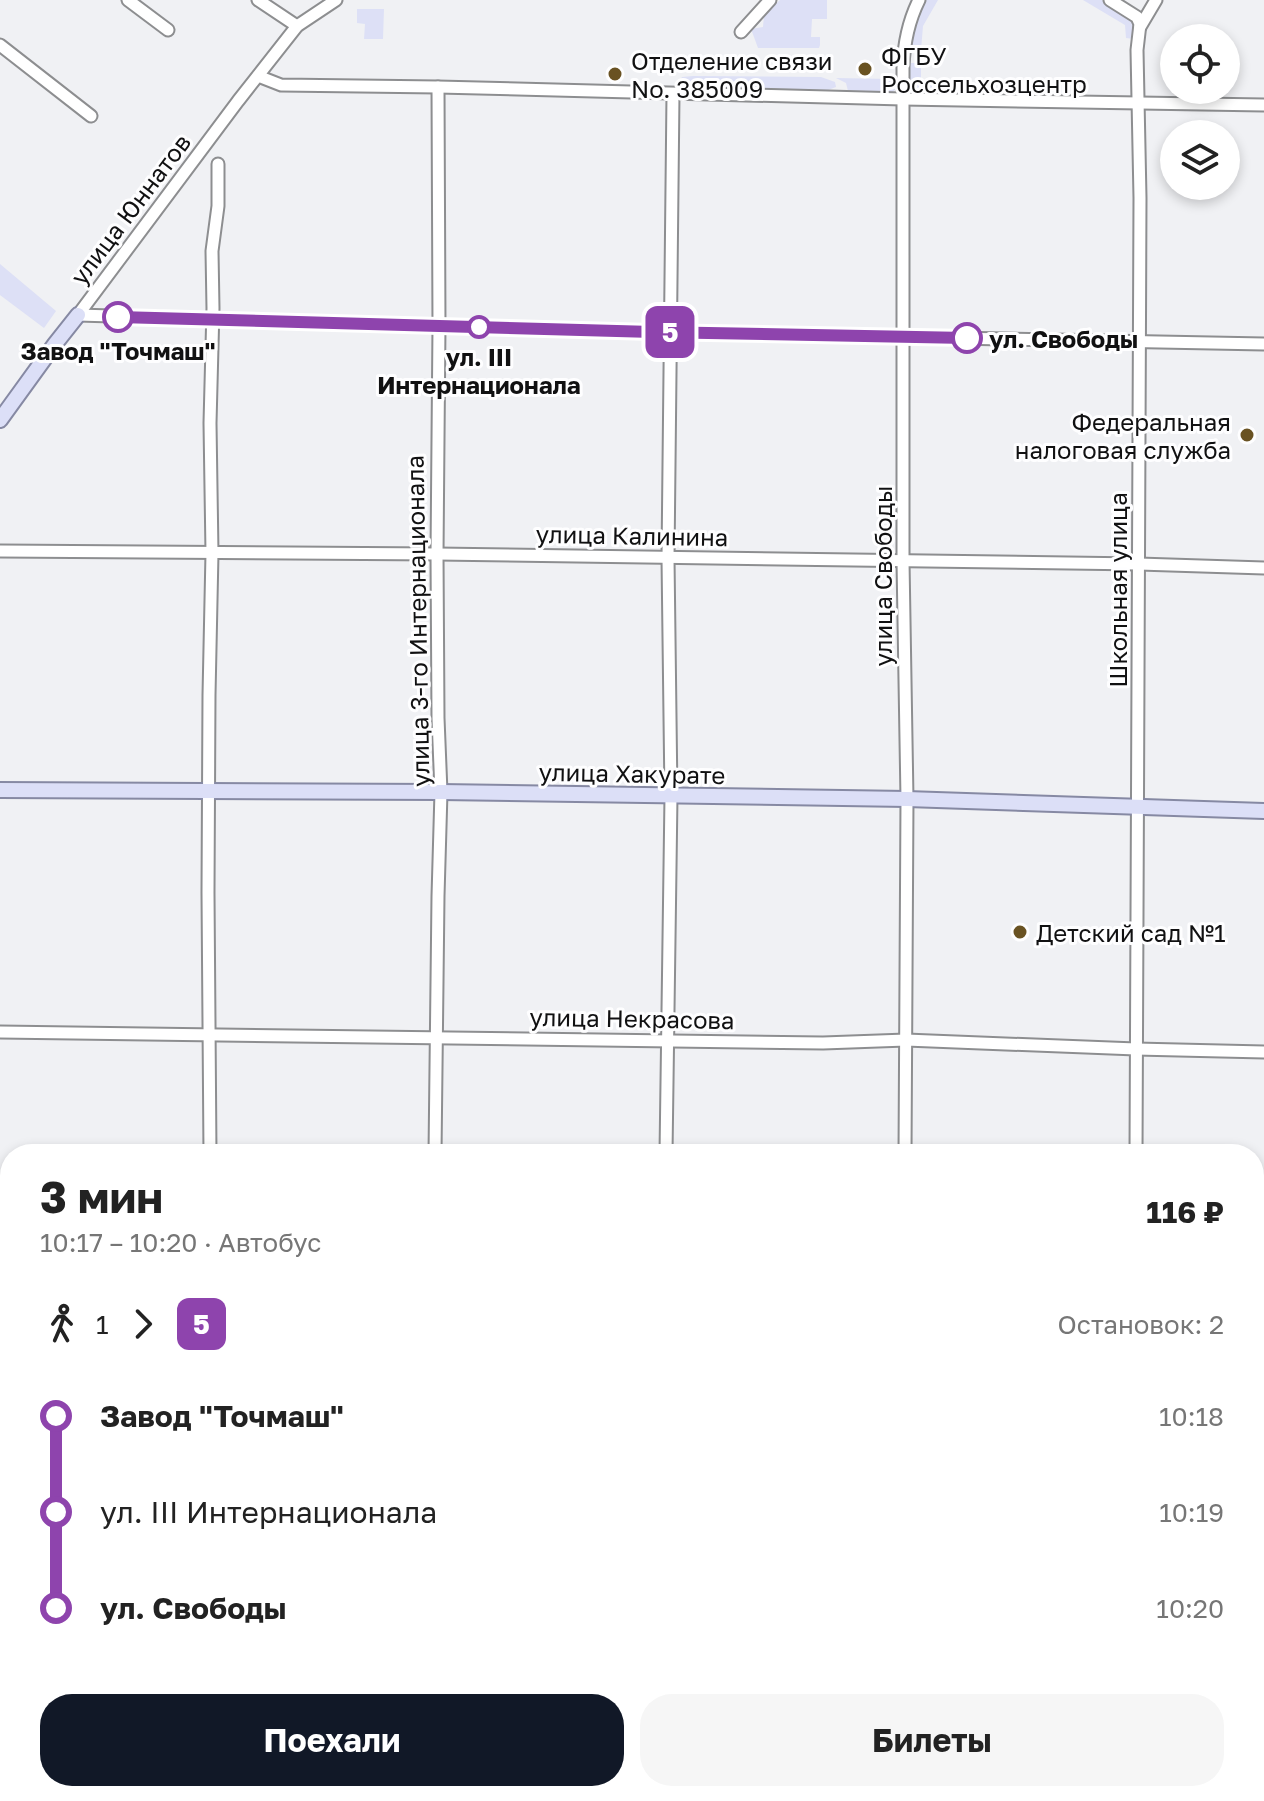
<!DOCTYPE html>
<html lang="ru">
<head>
<meta charset="utf-8">
<style>
  :root { --surface:#fff; --page:#f6f6f6; --text:#222; --muted:#767676; --accent:#111827 }
  body { margin:0; font-family:"Golos Text",sans-serif; background:var(--page); color:var(--text); height:100vh; display:flex; flex-direction:column; font-size:30px; white-space:nowrap }
  * { box-sizing:border-box; margin:0 }
  p { font-size:26px; color:var(--muted) }
  .icon { flex:none; width:44px; height:44px; fill:none; stroke:currentColor; stroke-width:2; stroke-linecap:round; stroke-linejoin:round }
  .map { position:relative; flex:1; overflow:hidden }
  .sheet { position:absolute; left:0px; top:1144px; width:1264px; height:658px; display:flex; flex-direction:column; background:var(--surface); border-radius:32px 32px 0 0; box-shadow:0 4px 12px #0003 }
  .sheet>* { flex:none }
  .badge { padding:0 16px; border-radius:12px; font-size:28px; line-height:52px }
  .fabs { position:absolute; left:1160px; top:24px; display:grid; gap:16px }
  .fabs a { display:grid; place-items:center; width:80px; height:80px; border-radius:50%; background:var(--surface); box-shadow:0 4px 12px #0003; font-size:40px }
  .map>.badge { position:absolute; translate:-50% -50%; box-shadow:0 0 0 4px #fff }
  .legs { display:flex; align-items:center; gap:12px; height:88px; padding:0 40px; font-size:26px }
  .legs p { margin-inline-start:auto }
  .summary { display:flex; align-items:center; justify-content:space-between; height:136px; padding:0 40px }
  h1 { font-size:44px; font-weight:700; line-height:60px }
  .cta { display:flex; gap:16px; margin-top:auto; padding:16px 40px }
  .cta a { flex:1; height:92px; border-radius:32px; background:var(--accent); color:#fff; font-size:32px; font-weight:700; line-height:92px; text-align:center }
  .cta a+a { background:var(--page); color:var(--text) }
  ul { padding:0 40px; list-style:none }
  li { display:flex; align-items:center; gap:28px; height:96px; font-size:30px }
  li i { display:grid; place-items:center; width:12px; height:100%; margin:0 10px; background:currentColor }
  li i::after { content:''; width:20px; height:20px; margin:-10px; border:6px solid; border-radius:50%; background:var(--surface) }
  li p { margin-inline-start:auto }
  li:first-child i { background:linear-gradient(#0000 50%,currentColor 0) }
  li:last-child i { background:linear-gradient(currentColor 50%,#0000 0) }
  .map>svg:first-child { display:block }
  .green { fill:#dde0f6 }
  .lines { fill:none; stroke-linecap:round; stroke-linejoin:round }
  .minor-casing { stroke:#8d8e90; stroke-width:15 }
  .major-casing { stroke:#8689a3; stroke-width:18 }
  .minor { stroke:#fff; stroke-width:11 }
  .major { stroke:#dcdff7; stroke-width:14 }
  .line-1-casing { stroke:#fff; stroke-width:18 }
  .line-1 { stroke:#8e44ad; stroke-width:12 }
  .poi-dot { fill:#695222; stroke:#fefeff; stroke-width:3 }
  .stop-1-dot { fill:#fff; stroke:#8e44ad; stroke-width:4 }
  .labels { text-anchor:middle; dominant-baseline:central; stroke-width:6; stroke-linejoin:round; paint-order:stroke }
  .poi-label { font-size:24px; fill:#111112; stroke:#fefeff; text-anchor:start }
  .street-label { font-size:24px; fill:#111112; stroke:#fefeff }
  .stop-label { font-size:24px; font-weight:bold; fill:#111112; stroke:#fefeff }
</style>
</head>
<body>
<div class="map">
<svg width="1264" height="1801" viewBox="0 0 1264 1801">
  <rect width="100%" height="100%" fill="#f0f1f4"/>
  <g class="green">
    <path d="M780,0H827V19H812L811,37H820V45L819,48H758L751,29L763,27C765,6 766,13 780,0Z"/>
    <polygon points="924,0 938,0 923,26 921,50 909,50 910,37"/>
    <polygon points="1083,0 1102,0 1126,14 1132,20 1135,27 1134,39 1126,38 1125,25"/>
    <polygon points="357,9 384,9 383,39 364,39 365,24 357,23"/>
    <path d="M909,63H921V84L964,86V95H916C905,88 908,74 909,63Z"/>
    <polygon points="693,76 821,77 835,82 836,87 823,92 683,88 679,82 682,77"/>
    <polygon points="836,78 891,79 897,84 896,89 890,94 848,91 846,83"/>
    <polygon points="0,264 56,311 44,328 0,295"/>
    <polygon points="0,1524 10,1525 10,1601 0,1594"/>
  </g>
  <g class="lines">
    <g class="minor-casing">
      <g id="minor">
        <polyline points="128,0 168,30"/>
        <polyline points="258,0 297,26"/>
        <polyline points="1110,0 1137,17 1140,24 1137,50 1140,198 1136,1154"/>
        <polyline points="1140,27 1156,0"/>
        <polyline points="741,32 770,0"/>
        <polyline points="0,45 91,116"/>
        <polyline points="258,76 281,85 438,87 903,99 1264,105"/>
        <polyline points="78,315 653,332 1264,344"/>
        <polyline points="78,315 238,101 297,26 336,0"/>
        <polyline points="0,551 437,554 1139,564 1264,568"/>
        <polyline points="0,1032 823,1043 906,1040 1136,1049 1264,1052"/>
        <polyline points="210,1154 208,893 209,695 212,553 210,423 213,308 212,251 218,206 218,164"/>
        <polyline points="435,1154 438,896 441,792 438,718 437,554 439,326 438,87"/>
        <polyline points="666,1154 671,796 668,558 673,94"/>
        <path d="M905,1154L907,799L903,561V67C904,42 908,22 919,0"/>
        <polyline points="0,1273 10,1273"/>
        <polyline points="1254,1285 1264,1285"/>
        <polyline points="0,1514 10,1514"/>
        <polyline points="1254,1519 1264,1519"/>
        <polyline points="0,1649 10,1654"/>
        <polyline points="1254,1753 1264,1753"/>
        <polyline points="260,1792 277,1801"/>
        <polyline points="423,1801 425,1792"/>
        <polyline points="664,1801 664,1792"/>
        <polyline points="900,1801 900,1792"/>
        <polyline points="1132,1801 1132,1792"/>
      </g>
    </g>
    <g class="major-casing">
      <g id="major">
        <polyline points="0,420 55,344 78,315"/>
        <polyline points="0,790 441,792 907,799 1264,811"/>
        <polyline points="0,1609 10,1615"/>
        <polyline points="335,1792 352,1801"/>
      </g>
    </g>
    <use href="#minor" class="minor"/>
    <use href="#major" class="major"/>
  </g>
  <g class="lines">
    <g class="line-1-casing">
      <polyline id="line-1" points="118,317 653,332 967,338"/>
    </g>
    <use href="#line-1" class="line-1"/>
  </g>
  <g class="poi-dot">
    <circle cx="865" cy="69" r="8"/>
    <circle cx="615" cy="74" r="8"/>
    <circle cx="1247" cy="435" r="8"/>
    <circle cx="1020" cy="932" r="8"/>
  </g>
  <g class="stop-1-dot">
    <circle cx="118" cy="317" r="14"/>
    <circle cx="479" cy="327" r="10"/>
    <circle cx="967" cy="338" r="14"/>
  </g>
  <g class="labels">
    <g class="poi-label">
      <text x="881" y="55">ФГБУ<tspan x="881" dy="28">Россельхозцентр</tspan></text>
      <text x="631" y="60">Отделение связи<tspan x="631" dy="28">No. 385009</tspan></text>
      <text x="1231" y="421" text-anchor="end">Федеральная<tspan x="1231" dy="28">налоговая служба</tspan></text>
      <text x="1036" y="932">Детский сад №1</text>
    </g>
    <g class="street-label">
      <text transform="translate(130 209) rotate(-53)">улица Юннатов</text>
      <text transform="translate(632 535) rotate(1)">улица Калинина</text>
      <text transform="translate(882 576) rotate(-90)">улица Свободы</text>
      <text transform="translate(1117 590) rotate(-90)">Школьная улица</text>
      <text transform="translate(417 621) rotate(-91)">улица 3-го Интернационала</text>
      <text transform="translate(632 773) rotate(1)">улица Хакурате</text>
      <text transform="translate(632 1018) rotate(1)">улица Некрасова</text>
    </g>
    <g class="stop-label">
      <text x="989" y="338" text-anchor="start">ул. Свободы</text>
      <text x="118" y="350">Завод "Точмаш"</text>
      <text x="479" y="356">ул. III<tspan x="479" dy="28">Интернационала</tspan></text>
    </g>
  </g>
</svg>
<div class="fabs">
<a><svg class="icon" aria-label="locate" viewBox="0 0 24 24"><circle cx="12" cy="12" r="6"/><path d="M12 2v4M12 18v4M2 12h4M18 12h4"/></svg></a>
<a><svg class="icon" aria-label="layers" viewBox="0 0 24 24"><path d="M12 4l9 5-9 5-9-5zM3 14l9 5 9-5"/></svg></a>
</div>
<b class="badge" style="left:670px;top:332px;background:#8e44ad;color:#fff">5</b>
<section class="sheet">
<div class="summary"><div><h1>3 мин</h1><p>10:17 – 10:20 · Автобус</p></div><b>116 ₽</b></div>
<div class="legs"><svg class="icon" aria-label="walk" viewBox="0 0 24 24"><circle cx="13" cy="4" r="2"/><path d="M13 8l-2 6 4 7M11 14l-3 7M7 12l3-4h3l4 4"/></svg>1<svg class="icon" aria-label="forward" viewBox="0 0 24 24"><path d="M9 5l7 7-7 7"/></svg><b class="badge" style="background:#8e44ad;color:#fff">5</b><p>Остановок: 2</p></div>
<ul>
<li><i style="color:#8e44ad"></i><b>Завод &quot;Точмаш&quot;</b><p>10:18</p></li>
<li><i style="color:#8e44ad"></i><span>ул. III Интернационала</span><p>10:19</p></li>
<li><i style="color:#8e44ad"></i><b>ул. Свободы</b><p>10:20</p></li>
</ul>
<div class="cta"><a>Поехали</a><a>Билеты</a></div>
</section>
</div>
</body>
</html>
